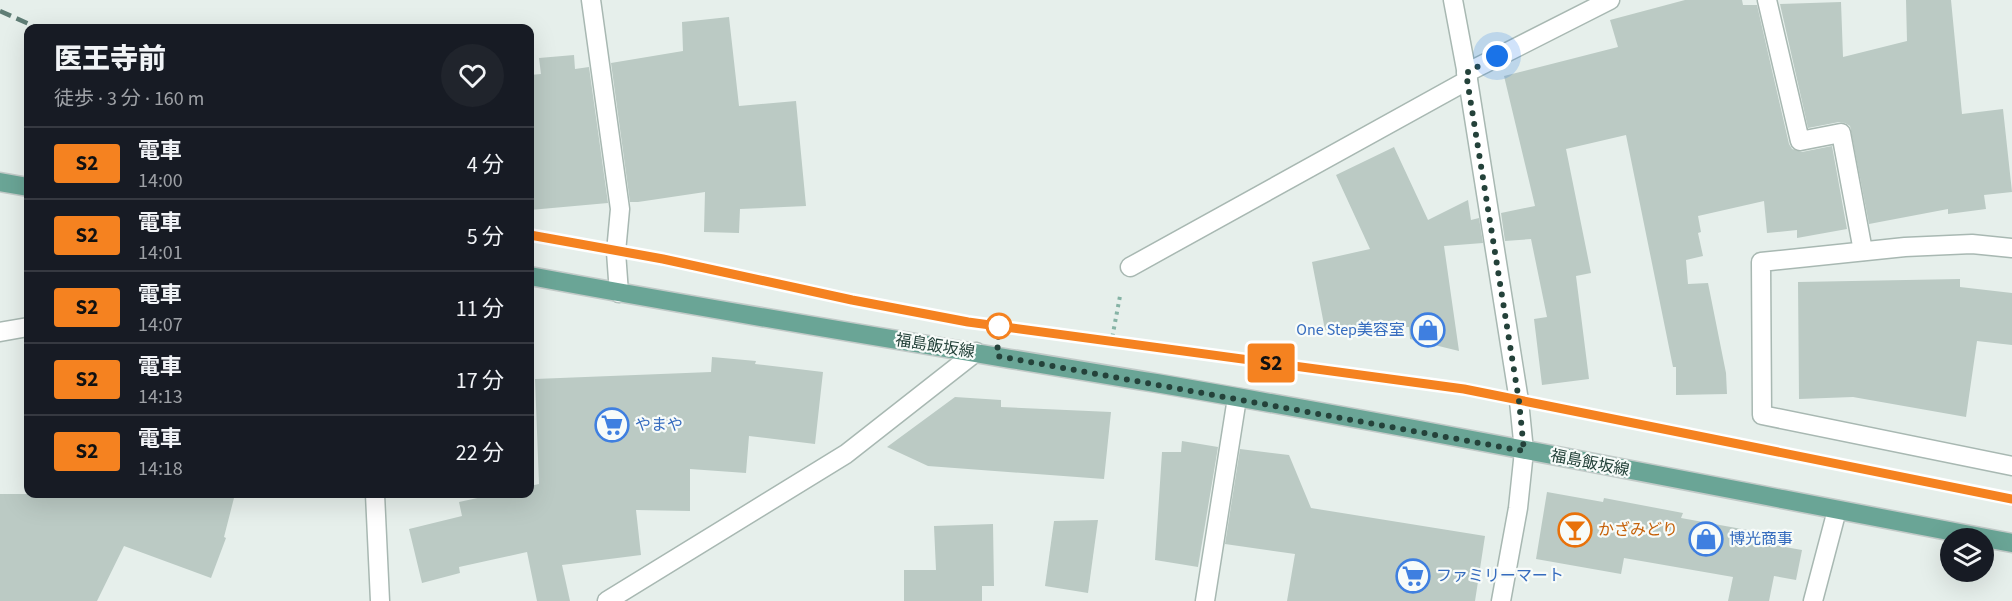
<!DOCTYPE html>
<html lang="ja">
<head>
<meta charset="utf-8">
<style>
  :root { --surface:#171b24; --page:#20242c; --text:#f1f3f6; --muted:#9ea1a6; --line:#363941 }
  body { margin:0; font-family:"Source Sans 3","Noto Sans JP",sans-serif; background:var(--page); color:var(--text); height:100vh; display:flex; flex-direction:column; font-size:22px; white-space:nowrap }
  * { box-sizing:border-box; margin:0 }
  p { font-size:20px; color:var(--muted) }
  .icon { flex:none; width:33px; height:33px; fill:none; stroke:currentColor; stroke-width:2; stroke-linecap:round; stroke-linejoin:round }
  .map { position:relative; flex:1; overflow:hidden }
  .sheet { position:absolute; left:24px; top:24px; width:510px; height:474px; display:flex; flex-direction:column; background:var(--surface); border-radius:12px; box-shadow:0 6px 24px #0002 }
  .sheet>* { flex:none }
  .badge { padding:0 12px; border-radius:4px; font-size:21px; line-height:39px }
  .fabs { position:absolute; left:1940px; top:528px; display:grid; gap:12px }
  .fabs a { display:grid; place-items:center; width:54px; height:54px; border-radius:50%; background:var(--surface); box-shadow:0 6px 24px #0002; font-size:30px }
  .you { position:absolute; width:30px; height:30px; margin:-15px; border:4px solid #fff; border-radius:50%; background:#1a73e8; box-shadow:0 0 0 9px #1a73e833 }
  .map>.badge { position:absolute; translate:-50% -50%; box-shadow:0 0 0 3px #fff }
  .round { display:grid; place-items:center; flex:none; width:63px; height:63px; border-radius:32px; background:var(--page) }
  .headline { display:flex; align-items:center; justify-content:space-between; height:102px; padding:0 30px }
  h1 { font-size:28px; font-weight:800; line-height:45px }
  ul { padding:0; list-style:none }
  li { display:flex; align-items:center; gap:18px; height:72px; padding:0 30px; border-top:2px solid var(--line) }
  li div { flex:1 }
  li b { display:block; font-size:22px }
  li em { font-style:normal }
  li .badge { min-width:66px; font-weight:700; text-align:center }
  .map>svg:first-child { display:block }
  .building { fill:#bbcac4 }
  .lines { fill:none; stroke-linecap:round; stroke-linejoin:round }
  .minor-casing { stroke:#a8b8b2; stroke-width:21 }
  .major-casing { stroke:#c2cac8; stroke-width:21 }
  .path { stroke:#86b3a5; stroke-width:4; stroke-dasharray:3 4.5; stroke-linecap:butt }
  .minor { stroke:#fff; stroke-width:18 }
  .major { stroke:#6aa596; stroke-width:18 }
  .rail { stroke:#5f7d75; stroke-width:4.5; stroke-dasharray:12 6; stroke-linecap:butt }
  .line-casing { stroke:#fff; stroke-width:14 }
  .line { stroke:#f58220; stroke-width:9 }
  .walk { stroke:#24423a; stroke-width:6; stroke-dasharray:0 10.8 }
  .stop-dot { fill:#fff; stroke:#f58220; stroke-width:3 }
  .labels { text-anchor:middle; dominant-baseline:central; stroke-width:4.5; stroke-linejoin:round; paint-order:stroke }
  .shop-label { font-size:16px; fill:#366cbe; stroke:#f7fbf9; text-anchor:start }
  .street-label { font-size:16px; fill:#24423a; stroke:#f7fbf9 }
  .food-label { font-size:16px; fill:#c56008; stroke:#f7fbf9; text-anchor:start }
</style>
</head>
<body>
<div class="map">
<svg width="2012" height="601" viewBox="0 0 2012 601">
  <rect width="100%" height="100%" fill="#e6efeb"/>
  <g class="building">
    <polygon points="1685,0 1742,0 1743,5 1757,5 1789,144 1792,149 1802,152 1832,146 1847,229 1797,238 1797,230 1767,233 1764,201 1698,216 1701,232 1698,233 1703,256 1686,260 1688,284 1708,283 1726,373 1727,394 1676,395 1676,367 1673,367 1626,135 1566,149 1591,273 1576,276 1589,379 1542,385 1534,319 1547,317 1531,239 1505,241 1501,213 1535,206 1504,76 1618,47 1610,20"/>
    <polygon points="1906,0 1951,0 1962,114 2003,109 2012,192 1984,195 1986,209 1948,214 1948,209 1869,224 1850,126 1845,123 1839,122 1808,128 1780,4 1841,2 1843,57 1907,41"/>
    <polygon points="729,17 739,106 796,101 806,206 740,209 739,233 704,232 705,192 638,202 630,202 611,63 683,51 682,22"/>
    <polygon points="574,55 575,69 589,67 608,203 530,210 530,75 541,74 539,58"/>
    <polygon points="1394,147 1428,220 1468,200 1471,220 1479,218 1483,243 1444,246 1459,351 1410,339 1409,327 1325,330 1312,262 1370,249 1336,175"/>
    <polygon points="1960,279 1960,287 2012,293 2012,345 1977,341 1966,417 1853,397 1799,399 1798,282"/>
    <polygon points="712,357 756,361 755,364 823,372 815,444 749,436 746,473 690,469 690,511 636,510 641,555 562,565 570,601 537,601 527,552 459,567 460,573 422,583 409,529 462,516 459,502 496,494 530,494 530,486 539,484 535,379 711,372"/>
    <polygon points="955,397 1001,400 1001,407 1111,412 1104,479 928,466 887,447"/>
    <polygon points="1182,441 1218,447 1198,567 1155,560 1162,452 1181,452"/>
    <polygon points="1240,449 1289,455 1311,508 1485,536 1475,601 1287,601 1295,554 1225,544"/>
    <polygon points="1547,492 1603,502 1604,498 1683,513 1681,518 1764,533 1763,543 1802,550 1796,580 1774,576 1769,601 1728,601 1733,577 1624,558 1621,574 1536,559"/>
    <polygon points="0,494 235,494 224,537 226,538 211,578 124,546 97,601 0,601"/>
    <polygon points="1098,520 1088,593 1045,586 1054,521"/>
    <polygon points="993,524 994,586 982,586 982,601 904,601 904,570 936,570 934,526"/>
  </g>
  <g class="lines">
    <g class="minor-casing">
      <g id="minor">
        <polyline points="591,0 620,209 616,252 619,293"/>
        <polyline points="1453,0 1468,80 1519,401 1524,451 1518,508 1501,601"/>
        <polyline points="1767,0 1800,141 1841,133 1863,251"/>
        <polyline points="1466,73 1610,0"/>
        <polyline points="2012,248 1972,244 1905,247 1761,262 1762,415 2012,466"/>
        <polyline points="1130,267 1468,80"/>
        <polyline points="0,332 28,327"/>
        <polyline points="375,494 380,601"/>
        <polyline points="607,601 846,454 976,352"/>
        <polyline points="1205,601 1237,398"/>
        <polyline points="1813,601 1837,510"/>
      </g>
    </g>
    <g class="major-casing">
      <g id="major">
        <polyline points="0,182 28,187"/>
        <path d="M530,276C738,315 947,348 1156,383C1442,432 1727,489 2012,543"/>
      </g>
    </g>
    <polyline class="path" points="1111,344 1120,296"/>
    <use href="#minor" class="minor"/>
    <use href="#major" class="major"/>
    <g class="rail">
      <polyline points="0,11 38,28"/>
      <polyline points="530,235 663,259 852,300 968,322 1464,389 2012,499"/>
    </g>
  </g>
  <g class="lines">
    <g class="line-casing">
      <polyline id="line" points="530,235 663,259 852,300 968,322 1464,389 2012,499"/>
    </g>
    <use href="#line" class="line"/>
    <polyline class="walk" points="999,326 997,356 1524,451 1519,401 1466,73 1497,56"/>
  </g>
  <defs>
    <g id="shop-ring" transform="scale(1.725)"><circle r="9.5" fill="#f7fbf9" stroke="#3f7fe0" stroke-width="1.5"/><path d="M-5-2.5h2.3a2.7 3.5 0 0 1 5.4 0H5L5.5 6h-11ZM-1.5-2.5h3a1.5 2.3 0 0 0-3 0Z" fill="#3f7fe0"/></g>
    <g id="supermarket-ring" transform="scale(1.725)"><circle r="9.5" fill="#f7fbf9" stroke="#3f7fe0" stroke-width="1.5"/><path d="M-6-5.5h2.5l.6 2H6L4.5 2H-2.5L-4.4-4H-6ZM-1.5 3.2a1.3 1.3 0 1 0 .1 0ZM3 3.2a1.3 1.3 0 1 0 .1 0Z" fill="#3f7fe0"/></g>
    <g id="bar-ring" transform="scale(1.725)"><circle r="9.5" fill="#f7fbf9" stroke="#e8710a" stroke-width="1.5"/><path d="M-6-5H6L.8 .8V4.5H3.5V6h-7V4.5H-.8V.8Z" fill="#e8710a"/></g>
  </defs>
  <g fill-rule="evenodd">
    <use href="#shop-ring" x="1428" y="330"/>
    <use href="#supermarket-ring" x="612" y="425"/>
    <use href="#bar-ring" x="1575" y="530"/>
    <use href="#shop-ring" x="1706" y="539"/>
    <use href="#supermarket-ring" x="1413" y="576"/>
  </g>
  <circle class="stop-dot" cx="999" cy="326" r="12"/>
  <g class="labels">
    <g class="shop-label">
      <text x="1405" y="330" text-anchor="end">One Step美容室</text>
      <text x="635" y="425">やまや</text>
      <text x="1729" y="539">博光商事</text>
      <text x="1436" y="576">ファミリーマート</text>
    </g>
    <g class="street-label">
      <text transform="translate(935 346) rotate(9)">福島飯坂線</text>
      <text transform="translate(1590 463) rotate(11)">福島飯坂線</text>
    </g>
    <g class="food-label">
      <text x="1598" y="530">かざみどり</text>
    </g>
  </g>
</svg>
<div class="fabs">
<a><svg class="icon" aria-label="layers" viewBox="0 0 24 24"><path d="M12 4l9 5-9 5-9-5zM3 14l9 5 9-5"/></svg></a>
</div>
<div class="you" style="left:1497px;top:56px"></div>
<b class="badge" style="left:1271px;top:363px;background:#f58220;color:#111">S2</b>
<section class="sheet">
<div class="headline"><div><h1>医王寺前</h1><p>徒歩 · 3 分 · 160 m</p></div><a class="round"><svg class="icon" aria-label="heart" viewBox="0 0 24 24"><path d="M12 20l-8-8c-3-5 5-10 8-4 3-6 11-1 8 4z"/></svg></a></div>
<ul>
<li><span class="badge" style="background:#f58220;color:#111">S2</span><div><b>電車</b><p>14:00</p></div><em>4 分</em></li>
<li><span class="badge" style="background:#f58220;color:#111">S2</span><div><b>電車</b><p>14:01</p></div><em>5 分</em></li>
<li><span class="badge" style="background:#f58220;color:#111">S2</span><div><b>電車</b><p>14:07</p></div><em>11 分</em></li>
<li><span class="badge" style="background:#f58220;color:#111">S2</span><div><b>電車</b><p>14:13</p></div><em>17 分</em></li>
<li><span class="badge" style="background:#f58220;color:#111">S2</span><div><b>電車</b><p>14:18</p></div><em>22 分</em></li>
</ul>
</section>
</div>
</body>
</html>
